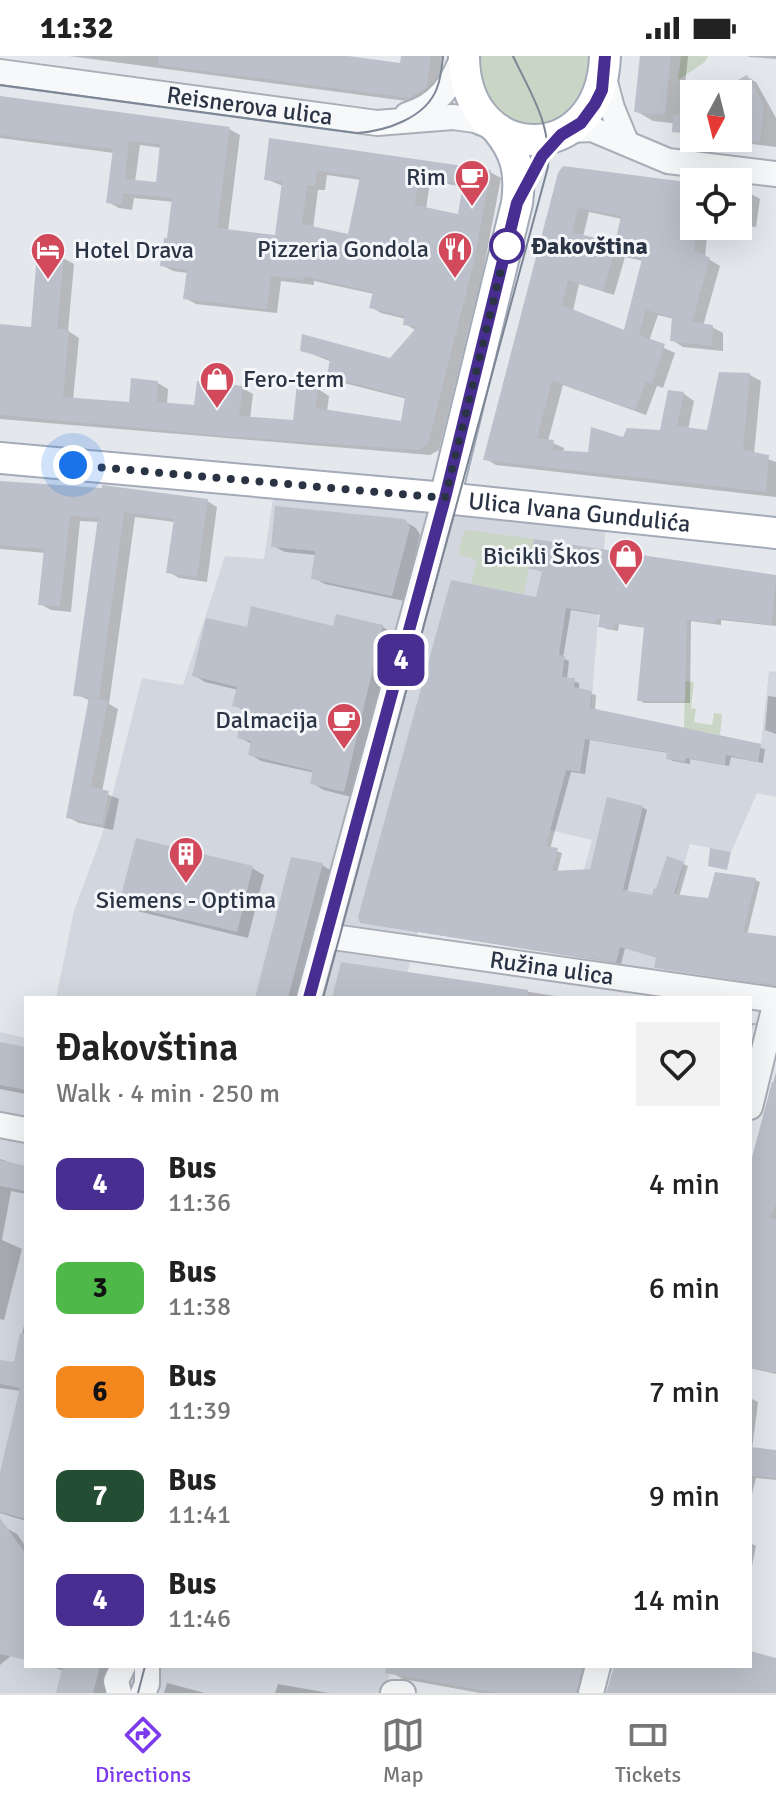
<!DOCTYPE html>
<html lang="en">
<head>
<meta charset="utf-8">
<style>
  :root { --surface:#fff; --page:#f2f2f2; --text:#222; --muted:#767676; --line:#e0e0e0; --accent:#7c3aed }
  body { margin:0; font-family:Signika,sans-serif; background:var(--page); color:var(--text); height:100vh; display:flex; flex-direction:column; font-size:30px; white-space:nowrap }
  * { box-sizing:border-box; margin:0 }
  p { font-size:26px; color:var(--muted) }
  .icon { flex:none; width:44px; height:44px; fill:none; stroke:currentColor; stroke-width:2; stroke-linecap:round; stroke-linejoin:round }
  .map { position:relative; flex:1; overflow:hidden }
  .details { position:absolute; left:24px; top:940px; width:728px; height:672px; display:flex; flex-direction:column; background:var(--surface); border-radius:0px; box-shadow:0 8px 32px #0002 }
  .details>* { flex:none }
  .badge { padding:0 16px; border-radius:12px; font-size:28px; line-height:52px }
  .needle { width:52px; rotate:187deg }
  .buttons { position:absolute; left:680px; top:24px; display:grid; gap:16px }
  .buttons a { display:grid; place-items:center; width:72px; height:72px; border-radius:0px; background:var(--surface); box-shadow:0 8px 32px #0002; font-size:40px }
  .you { position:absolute; width:40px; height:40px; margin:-20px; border:6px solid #fff; border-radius:50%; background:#1a73e8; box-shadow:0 0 0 12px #1a73e833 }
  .map>.badge { position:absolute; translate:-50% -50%; box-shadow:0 0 0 4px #fff }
  .round { display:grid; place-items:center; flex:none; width:84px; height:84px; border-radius:0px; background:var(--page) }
  .overview { display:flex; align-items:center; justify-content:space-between; height:136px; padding:0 32px }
  h1 { font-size:38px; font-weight:600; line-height:60px }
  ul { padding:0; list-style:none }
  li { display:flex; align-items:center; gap:24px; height:104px; padding:0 32px }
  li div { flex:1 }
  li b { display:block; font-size:30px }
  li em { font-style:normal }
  li .badge { min-width:88px; font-weight:700; text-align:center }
  .status { display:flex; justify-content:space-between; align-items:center; height:56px; padding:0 40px; background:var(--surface); direction:ltr }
  .status svg { height:22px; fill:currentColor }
  .dock { display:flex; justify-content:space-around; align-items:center; height:112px; border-top:2px solid var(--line); background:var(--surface); font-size:22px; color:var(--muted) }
  .dock a { display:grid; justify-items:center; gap:4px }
  .dock .active { color:var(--accent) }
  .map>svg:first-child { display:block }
  .built { fill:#d2d6de }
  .green { fill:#c9d6c5 }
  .shadow { fill:#0003; fill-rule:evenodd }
  .building { fill:#bbc0ca; fill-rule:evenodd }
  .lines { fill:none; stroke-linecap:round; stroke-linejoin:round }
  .minor-casing { stroke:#a9aeb7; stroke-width:28 }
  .major-casing { stroke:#a3abb8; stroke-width:34 }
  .minor { stroke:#f7f8fa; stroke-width:24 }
  .major { stroke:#fff; stroke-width:30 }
  .tram { stroke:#7d8696; stroke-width:2 }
  .line-casing { stroke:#fff; stroke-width:18 }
  .line { stroke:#492e92; stroke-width:12 }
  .walk { stroke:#2b3445; stroke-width:8; stroke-dasharray:0 14.4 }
  .stop-dot { fill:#fff; stroke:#492e92; stroke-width:4 }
  .labels { text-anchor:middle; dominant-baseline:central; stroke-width:6; stroke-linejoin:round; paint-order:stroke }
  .street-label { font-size:24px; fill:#2b3445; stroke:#f4f6f9 }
  .poi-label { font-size:24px; fill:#2b3445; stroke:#f4f6f9; text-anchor:end }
  .stop-label { font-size:24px; font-weight:bold; fill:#2b3445; stroke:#f4f6f9; text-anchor:start }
</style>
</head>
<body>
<div class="status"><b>11:32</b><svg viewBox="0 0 49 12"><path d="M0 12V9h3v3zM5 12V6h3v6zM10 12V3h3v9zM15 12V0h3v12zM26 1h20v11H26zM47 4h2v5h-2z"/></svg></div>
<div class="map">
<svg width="776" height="1637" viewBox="0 0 776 1637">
  <rect width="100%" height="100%" fill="#e4e7ec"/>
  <g class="built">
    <polygon points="274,436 606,466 591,652 761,688 769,615 776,616 776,741 757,737 731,796 690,788 653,916 615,909 635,836 594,829 597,816 584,813 592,784 549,774 566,715 481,702 417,879 401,942 56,942 74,855 103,776 142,622 183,629 225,500 264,503"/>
    <polygon points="0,976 26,982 26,1610 391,1610 386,1637 0,1637"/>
  </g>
  <g class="green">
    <polygon points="475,0 596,0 588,38 547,74 496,60 475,11"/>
    <polygon points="681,0 708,0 705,6 678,24"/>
    <polygon points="466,474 534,483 524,538 471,528 477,504 458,498 463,478"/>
    <polygon points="685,625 694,626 691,652 696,653 694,666 712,669 714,657 722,658 720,679 684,672"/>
  </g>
  <g class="shadow">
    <polygon points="69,0 332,0 402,9 403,0 442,0 438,37 421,47"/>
    <polygon points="642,0 688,0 681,68 653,65 636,55"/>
    <polygon points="748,0 776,0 776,3 749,1"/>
    <polygon points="747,21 756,26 776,62 776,91 703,82 738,82 738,38 717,38"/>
    <path d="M0,42L229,73L240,79L228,175L277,181L283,130L266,123L271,84L490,116L501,122L483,216L439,394L430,399L0,363V270L33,273L63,202L74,208L68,275L79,282L73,344L131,348L158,327L168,333L167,349L196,351L242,332L253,338L250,363L295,366L298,331L318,333L329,340L327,356L403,367L407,343L340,326L330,319L332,306L302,294L391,304L417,275L405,268L406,263L381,257L371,251L374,238L314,225V229L281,225L277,257L196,248L185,242L188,217L173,215L162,209L169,184L174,146L134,142L132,154L119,152L108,146L114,97L0,82ZM140,89L162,92L158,128L135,126ZM327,119L361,124L349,180L313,173L318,134H325ZM430,125L465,131L460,161L426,153Z"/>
    <path d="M560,117L694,129V170H708L705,201L720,210L703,270L712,271L723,277V295L683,291L672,284L674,263L658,259L649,285L675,297L663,332L657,330L646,359L563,329L548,385L564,392L563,397L589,398L625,384L662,377L670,336L684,338L694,345L688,374L709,377L721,318L750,319L761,325L754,398L776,406V441L496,409L486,403ZM589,156L622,163L616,189L583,181ZM625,201L643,205L625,277L573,255L579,228L614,239Z"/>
    <polygon points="738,135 749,137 760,143 756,171 738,169"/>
    <polygon points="0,427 207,445 217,451 207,526 179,522 169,516 175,466 135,461 109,648 118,653 102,736 119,743 113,774 79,767 68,761 91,645 75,638 99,466 80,465 71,556 51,554 40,548 46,497 0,493"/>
    <polygon points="404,465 416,472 420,479 404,545 325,528 314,522 316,499 285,496 273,490"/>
    <polygon points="535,485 776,521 776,570 721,564 721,569 691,565 690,647 644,647 639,644 646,572 619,568 618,575 606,573 601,570 602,559 571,554 563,602 569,605 567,623 579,627 579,634 596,639 595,655 765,693 763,707 731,701 729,710 690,703 690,708 673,705 668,702 669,697 590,684 585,718 571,716 550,793 562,797 557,817 591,814 642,751 647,754 627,836 653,841 683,808 688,810 679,841 710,845 755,824 760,826 747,879 776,882 776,930 661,913 656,910 658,902 625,892 621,908 368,868 362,865 537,543 544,516 531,512"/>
    <polygon points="337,560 383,571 394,578 355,742 324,734 312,727 315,717 261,705 250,698 252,688 239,681 245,655 234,649 238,634 205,626 194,619 248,574 335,572"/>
    <polygon points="768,640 776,641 776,678 765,674"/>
    <polygon points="322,809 335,817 303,942 257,942"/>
    <polygon points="252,812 264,819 248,882 133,854 122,847"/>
    <polygon points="342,908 569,942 334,942"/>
    <polygon points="750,967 755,967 765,973 750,1032 750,994 757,969 753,969 750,979"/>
    <polygon points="0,988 26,993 26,1038 0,1033"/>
    <polygon points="776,1016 776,1318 750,1312 750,1117"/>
    <polygon points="0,1103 26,1112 26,1138 11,1135 2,1184 22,1193 4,1264 0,1263"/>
    <polygon points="26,1261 26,1465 0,1457 0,1424 21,1335 0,1332 0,1306 15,1308"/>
    <polygon points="750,1342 758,1346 752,1394 776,1396 776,1424 756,1422 750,1446"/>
    <polygon points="6,1472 17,1478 26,1491 26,1594 20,1592 0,1609 0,1476"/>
    <polygon points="750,1487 756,1490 750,1520"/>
    <polygon points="49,1610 113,1610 107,1637 58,1637 64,1615"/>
    <polygon points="394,1610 594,1610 589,1637 480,1637 403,1623 392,1617"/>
    <polygon points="167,1627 205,1637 164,1637"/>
    <polygon points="278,1628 329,1637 275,1637"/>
  </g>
  <g class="building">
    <polygon points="159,0 348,0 400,7 401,0 431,0 427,31 409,42 158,9"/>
    <polygon points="640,0 671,0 665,59 634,56"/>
    <polygon points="747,19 764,49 760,86 738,84 738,38 713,38"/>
    <path d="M0,40L230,71L217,172L275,179L282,126L264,124L269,82L491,114L473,210L428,388L418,394L237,381L0,359V268L31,271L37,198L64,200L57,273L69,274L63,341L129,346L131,322L158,325L157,346L194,349L197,325L243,330L239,360L293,364L297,328L318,331L316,352L401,365L405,341L327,320L330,303L300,295L302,278L390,302L417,271L403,269L404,260L369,252L373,236L304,220V224L271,220L267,253L183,243L187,214L160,210L164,182H167L172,142L123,137L122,149L106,147L113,93L0,79ZM129,85L160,88L156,126L125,123ZM317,115L360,121L348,178L302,168L307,129L315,130ZM419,121L463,128L458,158L415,149Z"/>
    <polygon points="694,49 694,78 672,76 673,60"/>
    <path d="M563,110L694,127V170H697L694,194L710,202L692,266L713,269L712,290L670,285L672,261L646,254L639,279L665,288L652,328L646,325L635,354L552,324L537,382L554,384L552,394L588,396L591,371L623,381L627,372L660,374L668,334L684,336L677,370L707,374L719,316L750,317L743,394L769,399L766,436L483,404L558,117ZM578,152L621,160L615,187L572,176ZM614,196L642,203L624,274L562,249L568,224L603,235Z"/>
    <polygon points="0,425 102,432 102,429 208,443 197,521 166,517 174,463 124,456 99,642 90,641 108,645 91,731 109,735 102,769 66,762 89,641 73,640 98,462 70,460 60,551 38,549 44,493 0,489"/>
    <polygon points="275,450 405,463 410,471 392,540 311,523 315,495 271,491"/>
    <polygon points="534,483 776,519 772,569 717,562 716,567 687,564 685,645 637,645 644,571 614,567 613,573 598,571 600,558 566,552 559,599 565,600 562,621 575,622 574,631 592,635 590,652 761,688 758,706 726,699 725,709 686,702 685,706 666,703 667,696 585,683 580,716 566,714 546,790 558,792 552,815 590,813 607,741 643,750 623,834 652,839 654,832 656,833 667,800 684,806 674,838 708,842 715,816 756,822 743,876 776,880 776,929 654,912 656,901 620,891 616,906 360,867 358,861 451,524 536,541 542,515 529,513"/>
    <polygon points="251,550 333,570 336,558 383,569 344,736 310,728 313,715 248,699 251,685 237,682 244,653 232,650 237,631 192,620 206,562 247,571"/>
    <polygon points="136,782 253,810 237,876 119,848"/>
    <polygon points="710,792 731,796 727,814 708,810"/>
    <polygon points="291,801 323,807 288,942 255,942"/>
    <polygon points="341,906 528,934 528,942 332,942"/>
    <polygon points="0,986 26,991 26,1034 0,1029"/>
    <polygon points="772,1026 776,1027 776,1148 770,1162 776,1163 776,1317 750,1311 750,1109"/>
    <polygon points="0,1104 26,1110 26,1135 0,1130"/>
    <polygon points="20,1277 26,1278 26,1463 0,1456 0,1416 20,1332 0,1328 0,1304 14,1306"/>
    <polygon points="750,1391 776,1394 776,1422 750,1420"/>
    <polygon points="0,1462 26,1498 26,1604 0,1598"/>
    <polygon points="750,1595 776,1602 776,1637 606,1637 614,1610 750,1610"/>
    <polygon points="63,1610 100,1610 93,1637 56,1637"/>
    <polygon points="386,1610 582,1610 576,1637 496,1637 385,1617"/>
  </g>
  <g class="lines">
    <g class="minor-casing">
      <g id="minor">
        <path id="s1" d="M0,16L377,67L453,61L475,64L497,73"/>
        <polyline points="604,22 612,52 626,86"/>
        <path d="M407,59C438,50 452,29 463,0"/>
        <polyline points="571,74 592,73 668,105 776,118"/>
        <path id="s2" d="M326,880L776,944"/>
        <polyline points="309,942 445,442"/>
        <polyline points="750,1051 776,945"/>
        <polyline points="0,1069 26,1074"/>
        <polyline points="119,1637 116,1625 123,1610"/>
        <polyline points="143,1637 147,1628 147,1610"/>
        <polyline points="393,1637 403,1637"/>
        <polyline points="591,1637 598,1610"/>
      </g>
    </g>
    <g class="major-casing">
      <g id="major">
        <path d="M464,0C464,110 601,114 605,0"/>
        <path id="s3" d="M0,402L445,442L776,477"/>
        <path d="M445,442L517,147C521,117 517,97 497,73"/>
      </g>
    </g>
    <use href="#minor" class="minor"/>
    <use href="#major" class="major"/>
    <g class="tram">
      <path d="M0,29L357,77C386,75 426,62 437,32C441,22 442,10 443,0"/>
      <path d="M323,942L548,111C551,67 531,38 513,0"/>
      <polyline points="138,1637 145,1610"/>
    </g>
  </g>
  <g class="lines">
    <g class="line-casing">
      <polyline id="line" points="309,942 445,442 517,147 542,100 561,79 581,67 595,48 602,34 605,0"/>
    </g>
    <use href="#line" class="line"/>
    <polyline class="walk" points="73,409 445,442 507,190"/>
  </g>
  <defs>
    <g id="cafe-pin" transform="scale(1.8)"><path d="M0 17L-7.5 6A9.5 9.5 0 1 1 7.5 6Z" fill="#d1495b" stroke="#f4f6f9"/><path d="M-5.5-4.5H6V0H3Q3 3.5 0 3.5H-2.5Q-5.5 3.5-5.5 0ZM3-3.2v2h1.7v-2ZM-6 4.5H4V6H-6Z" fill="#fff"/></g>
    <g id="restaurant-pin" transform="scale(1.8)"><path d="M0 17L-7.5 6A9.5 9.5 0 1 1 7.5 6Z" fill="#d1495b" stroke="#f4f6f9"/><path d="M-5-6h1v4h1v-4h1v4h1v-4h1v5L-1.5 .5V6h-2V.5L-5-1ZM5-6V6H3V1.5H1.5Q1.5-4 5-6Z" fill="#fff"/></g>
    <g id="hotel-pin" transform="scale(1.8)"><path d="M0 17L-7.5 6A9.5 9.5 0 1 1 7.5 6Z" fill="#d1495b" stroke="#f4f6f9"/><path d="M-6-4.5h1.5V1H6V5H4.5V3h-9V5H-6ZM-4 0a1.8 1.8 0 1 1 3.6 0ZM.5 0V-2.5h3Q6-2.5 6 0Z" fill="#fff"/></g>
    <g id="shop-pin" transform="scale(1.8)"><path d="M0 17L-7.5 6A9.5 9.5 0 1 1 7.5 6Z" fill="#d1495b" stroke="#f4f6f9"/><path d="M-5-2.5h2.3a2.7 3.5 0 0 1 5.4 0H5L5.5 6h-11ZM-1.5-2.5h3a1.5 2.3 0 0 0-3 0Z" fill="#fff"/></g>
    <g id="building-pin" transform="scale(1.8)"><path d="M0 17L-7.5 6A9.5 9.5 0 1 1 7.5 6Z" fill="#d1495b" stroke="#f4f6f9"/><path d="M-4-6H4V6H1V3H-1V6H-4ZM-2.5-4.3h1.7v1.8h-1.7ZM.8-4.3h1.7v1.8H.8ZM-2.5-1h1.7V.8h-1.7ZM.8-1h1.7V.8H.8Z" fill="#fff"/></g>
  </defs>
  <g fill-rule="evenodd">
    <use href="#cafe-pin" x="472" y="121"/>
    <use href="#restaurant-pin" x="455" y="193"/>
    <use href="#hotel-pin" x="48" y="194"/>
    <use href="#shop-pin" x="217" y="323"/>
    <use href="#shop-pin" x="626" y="500"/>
    <use href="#cafe-pin" x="344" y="664"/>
    <use href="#building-pin" x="186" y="798"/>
  </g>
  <circle class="stop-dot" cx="507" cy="190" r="16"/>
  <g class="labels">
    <g class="street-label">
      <text stroke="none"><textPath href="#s1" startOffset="252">Reisnerova ulica</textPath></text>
      <text stroke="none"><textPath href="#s3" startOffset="582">Ulica Ivana Gundulića</textPath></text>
      <text stroke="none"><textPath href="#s2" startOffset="228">Ružina ulica</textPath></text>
    </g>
    <g class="poi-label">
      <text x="446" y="121">Rim</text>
      <text x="429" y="193">Pizzeria Gondola</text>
      <text x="74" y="194" text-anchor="start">Hotel Drava</text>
      <text x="243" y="323" text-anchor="start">Fero-term</text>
      <text x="600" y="500">Bicikli Škos</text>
      <text x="318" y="664">Dalmacija</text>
      <text x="186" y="844" text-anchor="middle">Siemens - Optima</text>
    </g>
    <g class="stop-label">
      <text x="531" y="190">Đakovština</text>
    </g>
  </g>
</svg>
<div class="buttons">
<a><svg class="needle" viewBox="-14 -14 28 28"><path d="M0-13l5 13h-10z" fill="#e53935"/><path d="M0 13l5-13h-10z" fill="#767676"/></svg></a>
<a><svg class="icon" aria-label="locate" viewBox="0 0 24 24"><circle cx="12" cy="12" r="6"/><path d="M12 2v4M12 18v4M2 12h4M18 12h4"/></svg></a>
</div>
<div class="you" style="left:73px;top:409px"></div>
<b class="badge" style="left:401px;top:604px;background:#492e92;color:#fff">4</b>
<section class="details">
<div class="overview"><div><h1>Đakovština</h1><p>Walk · 4 min · 250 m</p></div><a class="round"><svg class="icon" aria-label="heart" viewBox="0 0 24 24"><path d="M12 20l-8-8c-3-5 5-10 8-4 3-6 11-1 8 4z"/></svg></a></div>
<ul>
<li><span class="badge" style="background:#492e92;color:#fff">4</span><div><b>Bus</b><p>11:36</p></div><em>4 min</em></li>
<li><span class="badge" style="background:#4eb848;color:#111">3</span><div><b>Bus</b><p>11:38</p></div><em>6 min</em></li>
<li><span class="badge" style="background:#f5871f;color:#111">6</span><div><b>Bus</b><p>11:39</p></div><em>7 min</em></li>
<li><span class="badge" style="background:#244e34;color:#fff">7</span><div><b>Bus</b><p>11:41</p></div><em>9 min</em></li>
<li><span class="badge" style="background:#492e92;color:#fff">4</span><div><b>Bus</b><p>11:46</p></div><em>14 min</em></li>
</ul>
</section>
</div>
<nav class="dock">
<a class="active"><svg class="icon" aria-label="directions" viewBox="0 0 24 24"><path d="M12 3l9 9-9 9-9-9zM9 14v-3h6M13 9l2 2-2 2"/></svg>Directions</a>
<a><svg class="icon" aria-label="map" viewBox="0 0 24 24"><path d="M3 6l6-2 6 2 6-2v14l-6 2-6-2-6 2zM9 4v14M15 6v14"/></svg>Map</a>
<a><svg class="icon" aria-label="tickets" viewBox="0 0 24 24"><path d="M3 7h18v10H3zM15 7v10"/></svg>Tickets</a>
</nav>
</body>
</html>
